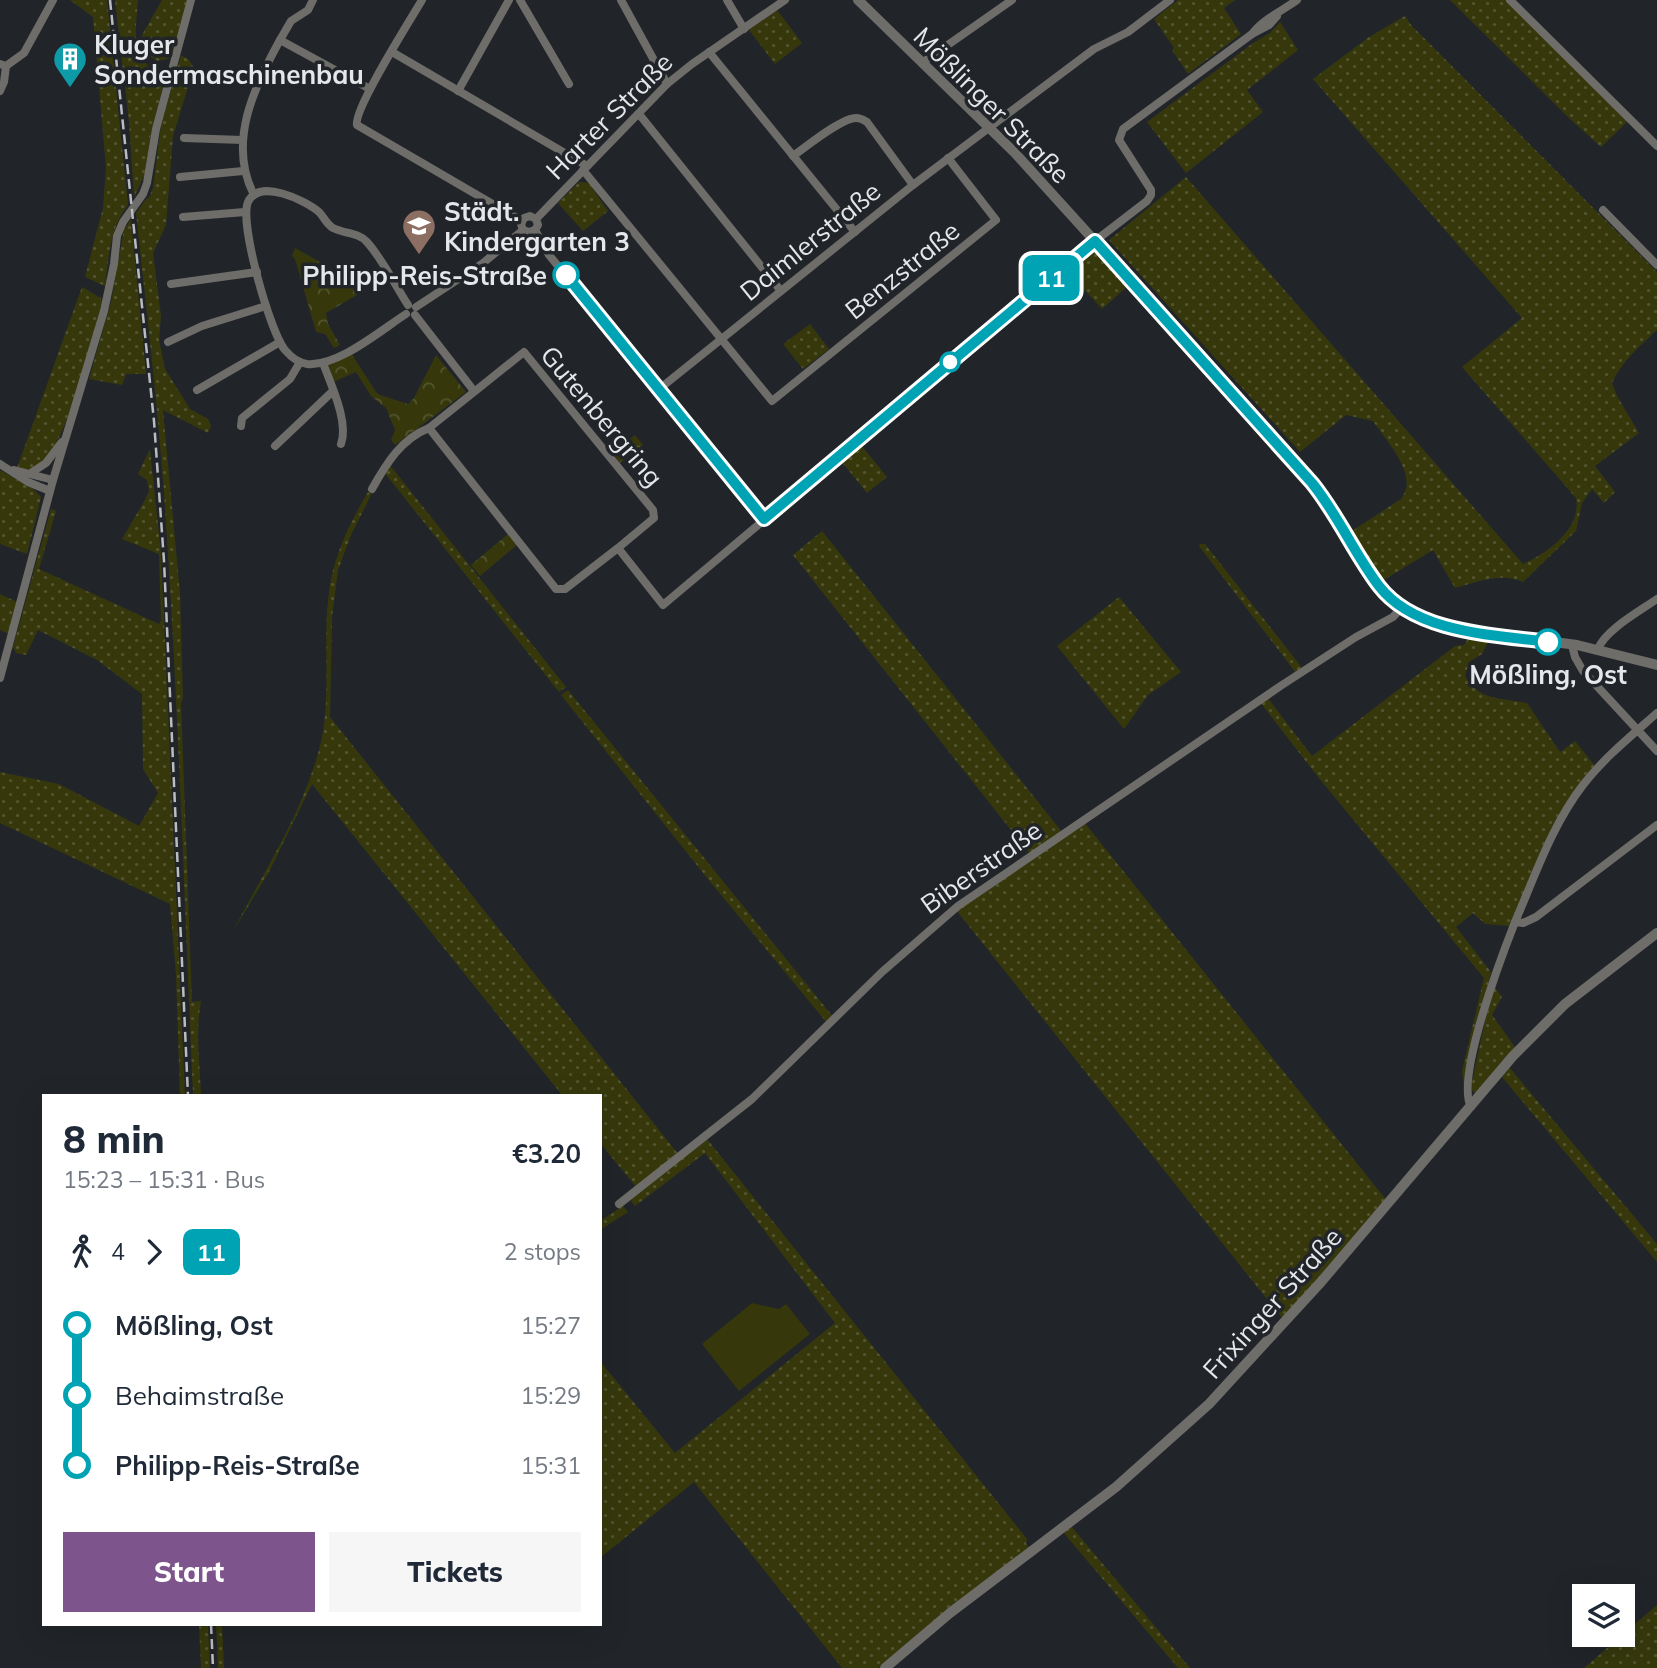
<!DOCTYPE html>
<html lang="en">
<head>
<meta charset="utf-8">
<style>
  :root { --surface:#fff; --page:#f6f6f7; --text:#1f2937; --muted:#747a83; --accent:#7d558c }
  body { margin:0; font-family:Mulish,sans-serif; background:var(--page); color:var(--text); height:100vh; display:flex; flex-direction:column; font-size:26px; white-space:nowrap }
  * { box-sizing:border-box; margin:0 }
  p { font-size:23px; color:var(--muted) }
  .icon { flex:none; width:38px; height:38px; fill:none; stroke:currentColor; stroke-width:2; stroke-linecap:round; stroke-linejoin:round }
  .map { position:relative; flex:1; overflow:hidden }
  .details { position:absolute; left:42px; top:1094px; width:560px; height:532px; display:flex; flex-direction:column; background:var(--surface); border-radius:0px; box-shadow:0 7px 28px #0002 }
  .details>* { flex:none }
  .badge { padding:0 14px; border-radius:10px; font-size:24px; line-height:46px }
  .tools { position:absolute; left:1572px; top:1584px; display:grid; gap:14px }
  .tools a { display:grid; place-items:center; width:63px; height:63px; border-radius:0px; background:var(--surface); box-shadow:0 7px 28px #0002; font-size:35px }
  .map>.badge { position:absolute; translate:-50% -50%; box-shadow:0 0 0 4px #fff }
  .legs { display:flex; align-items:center; gap:10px; height:77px; padding:0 21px; font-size:23px }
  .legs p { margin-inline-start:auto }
  .summary { display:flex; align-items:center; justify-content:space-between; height:119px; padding:0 21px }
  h1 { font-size:38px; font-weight:800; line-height:52px }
  .primary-button { display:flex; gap:14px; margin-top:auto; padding:14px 21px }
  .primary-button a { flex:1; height:80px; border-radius:0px; background:var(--accent); color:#fff; font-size:28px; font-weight:800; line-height:80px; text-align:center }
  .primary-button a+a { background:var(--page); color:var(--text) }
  ul { padding:0 21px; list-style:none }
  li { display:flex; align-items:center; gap:24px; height:70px; font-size:26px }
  li i { display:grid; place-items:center; width:10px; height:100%; margin:0 9px; background:currentColor }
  li i::after { content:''; width:18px; height:18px; margin:-9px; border:5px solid; border-radius:50%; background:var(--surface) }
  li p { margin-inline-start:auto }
  li:first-child i { background:linear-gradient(#0000 50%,currentColor 0) }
  li:last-child i { background:linear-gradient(currentColor 50%,#0000 0) }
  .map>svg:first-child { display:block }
  .grass { fill:url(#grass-dots) }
  .park { fill:url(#park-crowns) }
  .pitch { fill:#36380c }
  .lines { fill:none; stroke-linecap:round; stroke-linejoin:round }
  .minor { stroke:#6e6d6a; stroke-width:8 }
  .tertiary { stroke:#6e6d6a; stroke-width:10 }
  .rail { stroke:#babcc0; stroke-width:2.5; stroke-dasharray:10 5; stroke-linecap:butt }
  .line-1-casing { stroke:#fff; stroke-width:16 }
  .line-1 { stroke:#00a3b4; stroke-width:10 }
  .stop-1-dot { fill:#fff; stroke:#00a3b4; stroke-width:3.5 }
  .labels { text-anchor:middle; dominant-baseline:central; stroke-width:7; stroke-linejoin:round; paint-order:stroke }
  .poi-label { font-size:26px; font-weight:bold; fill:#e5e7ea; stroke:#212529; text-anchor:start }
  .street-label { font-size:26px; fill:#e5e7ea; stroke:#212529 }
  .stop-label { font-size:26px; font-weight:bold; fill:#e5e7ea; stroke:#212529; text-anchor:end }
</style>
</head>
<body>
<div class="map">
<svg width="1657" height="1668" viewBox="0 0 1657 1668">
  <defs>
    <pattern id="grass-dots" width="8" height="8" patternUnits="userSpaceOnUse" patternTransform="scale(1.75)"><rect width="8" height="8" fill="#36380c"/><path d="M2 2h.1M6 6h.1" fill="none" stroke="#535530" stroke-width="1.8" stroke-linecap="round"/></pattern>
    <pattern id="park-crowns" width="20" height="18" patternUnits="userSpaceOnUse" patternTransform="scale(1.75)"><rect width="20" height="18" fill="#36380c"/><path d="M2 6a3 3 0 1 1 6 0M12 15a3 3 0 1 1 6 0" fill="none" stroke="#535530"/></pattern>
  </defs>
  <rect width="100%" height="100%" fill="#212529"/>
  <g class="grass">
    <path d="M70,0H107L128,205C109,229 109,257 105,286L85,277L103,208L106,168L93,17Z"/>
    <path d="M115,0H138C137,19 131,47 145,62C151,70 159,74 164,83L151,133L145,174L134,197L129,122Z"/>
    <polygon points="162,0 188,0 172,54 168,59 157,61 144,52 142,35"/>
    <polygon points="1178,0 1235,0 1224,8 1241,34 1188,74 1172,50 1174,48 1154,19"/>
    <polygon points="1450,0 1507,0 1628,121 1601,147 1571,120"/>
    <polygon points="777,10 802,43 775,64 749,30"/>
    <path d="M1405,16L1411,25L1657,272V330C1640,346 1622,361 1612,383L1617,396L1639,433L1595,466L1615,492L1604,503L1592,489L1582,503L1576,531L1523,582C1502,572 1476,582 1455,588L1433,550L1382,581L1352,531L1401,499C1420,475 1386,441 1373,421L1346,415L1300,452L1109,240L1186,177L1523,564C1547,553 1582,529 1576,498L1462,367L1522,318L1313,79L1369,37Z"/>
    <polygon points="1280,22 1298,50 1247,90 1263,112 1186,173 1147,122 1253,43 1270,33"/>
    <path d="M181,55L189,60L194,68L173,136L166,225L153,253L161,316L159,340L165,369L190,409L208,419L211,426L208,433L163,410L180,593L183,698L181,703L192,1002L201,1001C195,1034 200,1063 201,1095H193C184,895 178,693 164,493C157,399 146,306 136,213L146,199L149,198L153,188L161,125Z"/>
    <polygon points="579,182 589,183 608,211 583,231 558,203"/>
    <polygon points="131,219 146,374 126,374 122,385 89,379 111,302 124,230"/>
    <polygon points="1095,248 1128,286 1102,309 1067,271"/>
    <path d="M82,287L101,298L102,303C92,338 66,455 34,469C28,471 23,469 17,468Z"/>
    <polygon points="810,324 829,349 803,369 783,344"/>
    <polygon points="861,445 887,477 867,493 841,461"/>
    <polygon points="150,449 161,554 185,1095 180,1095 176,974 170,904 0,823 0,772 59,784 139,826 158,793 143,769 142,694 97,660 38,630 26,655 16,653 13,647 51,509 56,511 39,569 159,624 161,620 159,554 122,539 145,500 149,491 147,480 138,474"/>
    <polygon points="389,464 566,687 559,692 384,472"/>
    <polygon points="0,470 33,489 41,497 27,554 0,544"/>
    <path d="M368,492L372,493L351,535L338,570L332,617L330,717L679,1155L637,1188L600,1143V1096L562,1095L312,784L270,870L232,933C263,873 301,816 319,750C332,702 323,650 328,601C331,561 348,526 368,492Z"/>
    <polygon points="822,531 1062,832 1030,854 793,555"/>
    <polygon points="1200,544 1205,544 1303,669 1296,673 1199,546"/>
    <polygon points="0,594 17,602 9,634 0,630"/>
    <polygon points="1119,597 1181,672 1148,695 1124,729 1057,646"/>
    <path d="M1469,637L1489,640L1482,654L1469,662L1465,676C1479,701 1502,698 1527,703L1560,752L1575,741L1595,766L1582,781L1510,926L1485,924L1473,913L1456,927L1491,972L1464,1087L1462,1071L1484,978L1318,777L1260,702L1267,697L1312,756L1455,646L1464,645Z"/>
    <polygon points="568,690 834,1018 828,1024 712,884 561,695"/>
    <polygon points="1084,822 1387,1201 1283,1319 956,910"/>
    <polygon points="1493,985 1502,997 1492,1015 1515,1047 1477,1093 1473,1092 1471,1086"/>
    <polygon points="1509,1067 1657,1244 1657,1262 1502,1077"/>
    <polygon points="707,1139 1027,1539 1026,1544 1029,1547 948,1609 878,1668 842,1668 694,1482 600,1558 600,1361 675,1453 835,1323 705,1153 635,1206 631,1201 633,1196"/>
    <polygon points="623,1206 628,1212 600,1230 600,1221"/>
    <polygon points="1071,1526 1190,1668 1178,1668 1063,1532"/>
    <polygon points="1657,1605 1657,1668 1584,1668"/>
    <polygon points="199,1624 208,1624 210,1668 201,1668"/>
    <polygon points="216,1624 222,1624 224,1668 218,1668"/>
  </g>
  <g class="park">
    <polygon points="295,248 347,277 357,295 326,313 328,324 340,345 334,348 325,334 316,332 295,259 292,256"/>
    <polygon points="351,353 376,392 380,395 408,404 414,398 436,355 466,392 395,445 391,440 395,430 386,408 371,396 356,372 333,382 327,364"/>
    <polygon points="635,435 643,445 620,463 612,453"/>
    <polygon points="508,534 517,545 480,576 471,565"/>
  </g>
  <polygon class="pitch" points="752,1303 779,1309 786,1304 810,1334 739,1391 702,1344"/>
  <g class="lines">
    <g class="minor">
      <path d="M422,0C411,19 353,110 357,125L522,221"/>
      <polyline points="520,0 569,84"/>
      <polyline points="621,0 667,84"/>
      <polyline points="727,0 744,29"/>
      <polyline points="1510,0 1657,146"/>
      <polyline points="1252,34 1269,25 1277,16"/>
      <polyline points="280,40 291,21 308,10 313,0"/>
      <polyline points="392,52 587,166"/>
      <polyline points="709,52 855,232"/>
      <polyline points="922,63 1012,0"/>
      <polyline points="0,64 6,66 24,53 53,0"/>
      <polyline points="0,91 4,82 6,66"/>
      <polyline points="458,91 509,0"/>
      <polyline points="639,114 781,291"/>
      <polyline points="184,138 243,140"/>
      <path d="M793,156C806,147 841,118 856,118C861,118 862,119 867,122L913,185"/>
      <polyline points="583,170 772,401 996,220 948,158"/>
      <polyline points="180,177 243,171"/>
      <path d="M254,195C227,143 254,87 280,40L370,89"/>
      <polyline points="1603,210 1657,265"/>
      <polyline points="183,217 245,212"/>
      <polyline points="536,219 530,216 524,218 521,224 523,230 529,232 535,230 538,225 536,219 667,84 692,64 785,0"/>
      <polyline points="535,230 549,255 764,519"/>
      <polyline points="171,284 257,272"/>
      <polyline points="416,307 483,263 523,230"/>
      <path d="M406,314C381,330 338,367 307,364C299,363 291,357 285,350C270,332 239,223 248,202C259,178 305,200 319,212C324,217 326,224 333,228C345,234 358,232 367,242C383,260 395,285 408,305"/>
      <polyline points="415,315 474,391"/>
      <polyline points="168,342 202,326 266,306"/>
      <path d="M323,363C331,385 349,422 341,444"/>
      <polyline points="197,390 280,342"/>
      <polyline points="658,390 913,185 1094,49 1128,32 1170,0"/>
      <polyline points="241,426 242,418 290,379 300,362"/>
      <polyline points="275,446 333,391"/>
      <polyline points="0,464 28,482 50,491"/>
      <polyline points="14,470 53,480"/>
      <polyline points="31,473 46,463 62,442"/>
      <path d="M372,489C386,464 401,439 429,428"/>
      <path d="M618,548L565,589H556L429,428L524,352L653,510L654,518L618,548L663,605L1095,241L1147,201L1151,195V190L1119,140L1123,129L1252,34C1263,19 1282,11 1297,0"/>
      <polyline points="1572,645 1575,657 1583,671 1657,751"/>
      <path d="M1598,649C1605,630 1640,611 1657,599"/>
      <polyline points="0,678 53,480 104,311 114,264 117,236 123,222 143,194 147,183 156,129 191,0"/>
      <path d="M1515,922C1535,876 1552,825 1583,785C1604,758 1631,736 1657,713"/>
      <path d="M1471,1107C1455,1078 1502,955 1515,922L1523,923L1536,917L1657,825"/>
      <polyline points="619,1204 752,1099 882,972 958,906 1282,685 1356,637 1393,617 1402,607"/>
    </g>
    <g class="tertiary">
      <polyline points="858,0 1015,153 1295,462 1331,507 1380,587 1394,602 1408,611 1428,620 1462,630 1577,645 1657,665"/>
      <polyline points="885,1668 950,1613 1116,1487 1209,1404 1321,1282 1513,1056 1565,1004 1657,933"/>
    </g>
    <g class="rail">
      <polyline points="110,0 154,421 164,561 188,1096"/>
      <polyline points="211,1624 213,1668"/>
    </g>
  </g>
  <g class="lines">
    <g class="line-1-casing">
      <path id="line-1" d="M566,275L764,519L1095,241L1312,483C1338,515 1354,553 1379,586C1415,633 1494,635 1548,642"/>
    </g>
    <use href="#line-1" class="line-1"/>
  </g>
  <defs>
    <g id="building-pin" transform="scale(1.75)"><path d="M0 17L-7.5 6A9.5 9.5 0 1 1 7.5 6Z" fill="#0f9aa8" stroke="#212529"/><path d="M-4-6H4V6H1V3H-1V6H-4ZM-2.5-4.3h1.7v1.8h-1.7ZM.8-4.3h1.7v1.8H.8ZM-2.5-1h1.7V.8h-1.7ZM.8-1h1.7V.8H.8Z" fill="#fff"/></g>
    <g id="school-pin" transform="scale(1.75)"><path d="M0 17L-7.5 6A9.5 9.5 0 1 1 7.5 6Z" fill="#8d6e63" stroke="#212529"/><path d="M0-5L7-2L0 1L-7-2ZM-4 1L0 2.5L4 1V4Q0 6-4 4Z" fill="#fff"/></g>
  </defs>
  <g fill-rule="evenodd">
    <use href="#building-pin" x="70" y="59"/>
    <use href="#school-pin" x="419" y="226"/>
  </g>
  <g class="stop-1-dot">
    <circle cx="566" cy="275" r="12"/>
    <circle cx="950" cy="362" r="9"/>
    <circle cx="1548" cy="642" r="12"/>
  </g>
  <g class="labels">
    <g class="poi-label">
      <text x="94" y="44">Kluger<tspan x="94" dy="30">Sondermaschinenbau</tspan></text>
      <text x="444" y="211">Städt.<tspan x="444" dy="30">Kindergarten 3</tspan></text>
    </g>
    <g class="street-label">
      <text transform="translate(992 105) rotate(45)">Mößlinger Straße</text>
      <text transform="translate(609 116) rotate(-45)">Harter Straße</text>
      <text transform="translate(810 241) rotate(-39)">Daimlerstraße</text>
      <text transform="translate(902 270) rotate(-39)">Benzstraße</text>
      <text transform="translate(602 416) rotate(50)">Gutenbergring</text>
      <text transform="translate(981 867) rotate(-35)">Biberstraße</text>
      <text transform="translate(1272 1303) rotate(-48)">Frixinger Straße</text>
    </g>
    <g class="stop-label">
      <text x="547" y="275">Philipp-Reis-Straße</text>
      <text x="1548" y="674" text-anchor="middle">Mößling, Ost</text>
    </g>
  </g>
</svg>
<div class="tools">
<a><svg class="icon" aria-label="layers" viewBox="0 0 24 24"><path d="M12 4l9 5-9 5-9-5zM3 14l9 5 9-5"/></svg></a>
</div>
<b class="badge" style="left:1051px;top:278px;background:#00a3b4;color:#fff">11</b>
<section class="details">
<div class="summary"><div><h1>8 min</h1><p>15:23 – 15:31 · Bus</p></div><b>€3.20</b></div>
<div class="legs"><svg class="icon" aria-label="walk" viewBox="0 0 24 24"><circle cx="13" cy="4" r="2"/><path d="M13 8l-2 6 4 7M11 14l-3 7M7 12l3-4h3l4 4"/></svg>4<svg class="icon" aria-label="forward" viewBox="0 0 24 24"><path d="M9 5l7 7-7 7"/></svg><b class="badge" style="background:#00a3b4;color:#fff">11</b><p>2 stops</p></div>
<ul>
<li><i style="color:#00a3b4"></i><b>Mößling, Ost</b><p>15:27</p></li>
<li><i style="color:#00a3b4"></i><span>Behaimstraße</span><p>15:29</p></li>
<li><i style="color:#00a3b4"></i><b>Philipp-Reis-Straße</b><p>15:31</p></li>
</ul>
<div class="primary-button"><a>Start</a><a>Tickets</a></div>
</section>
</div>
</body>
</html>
